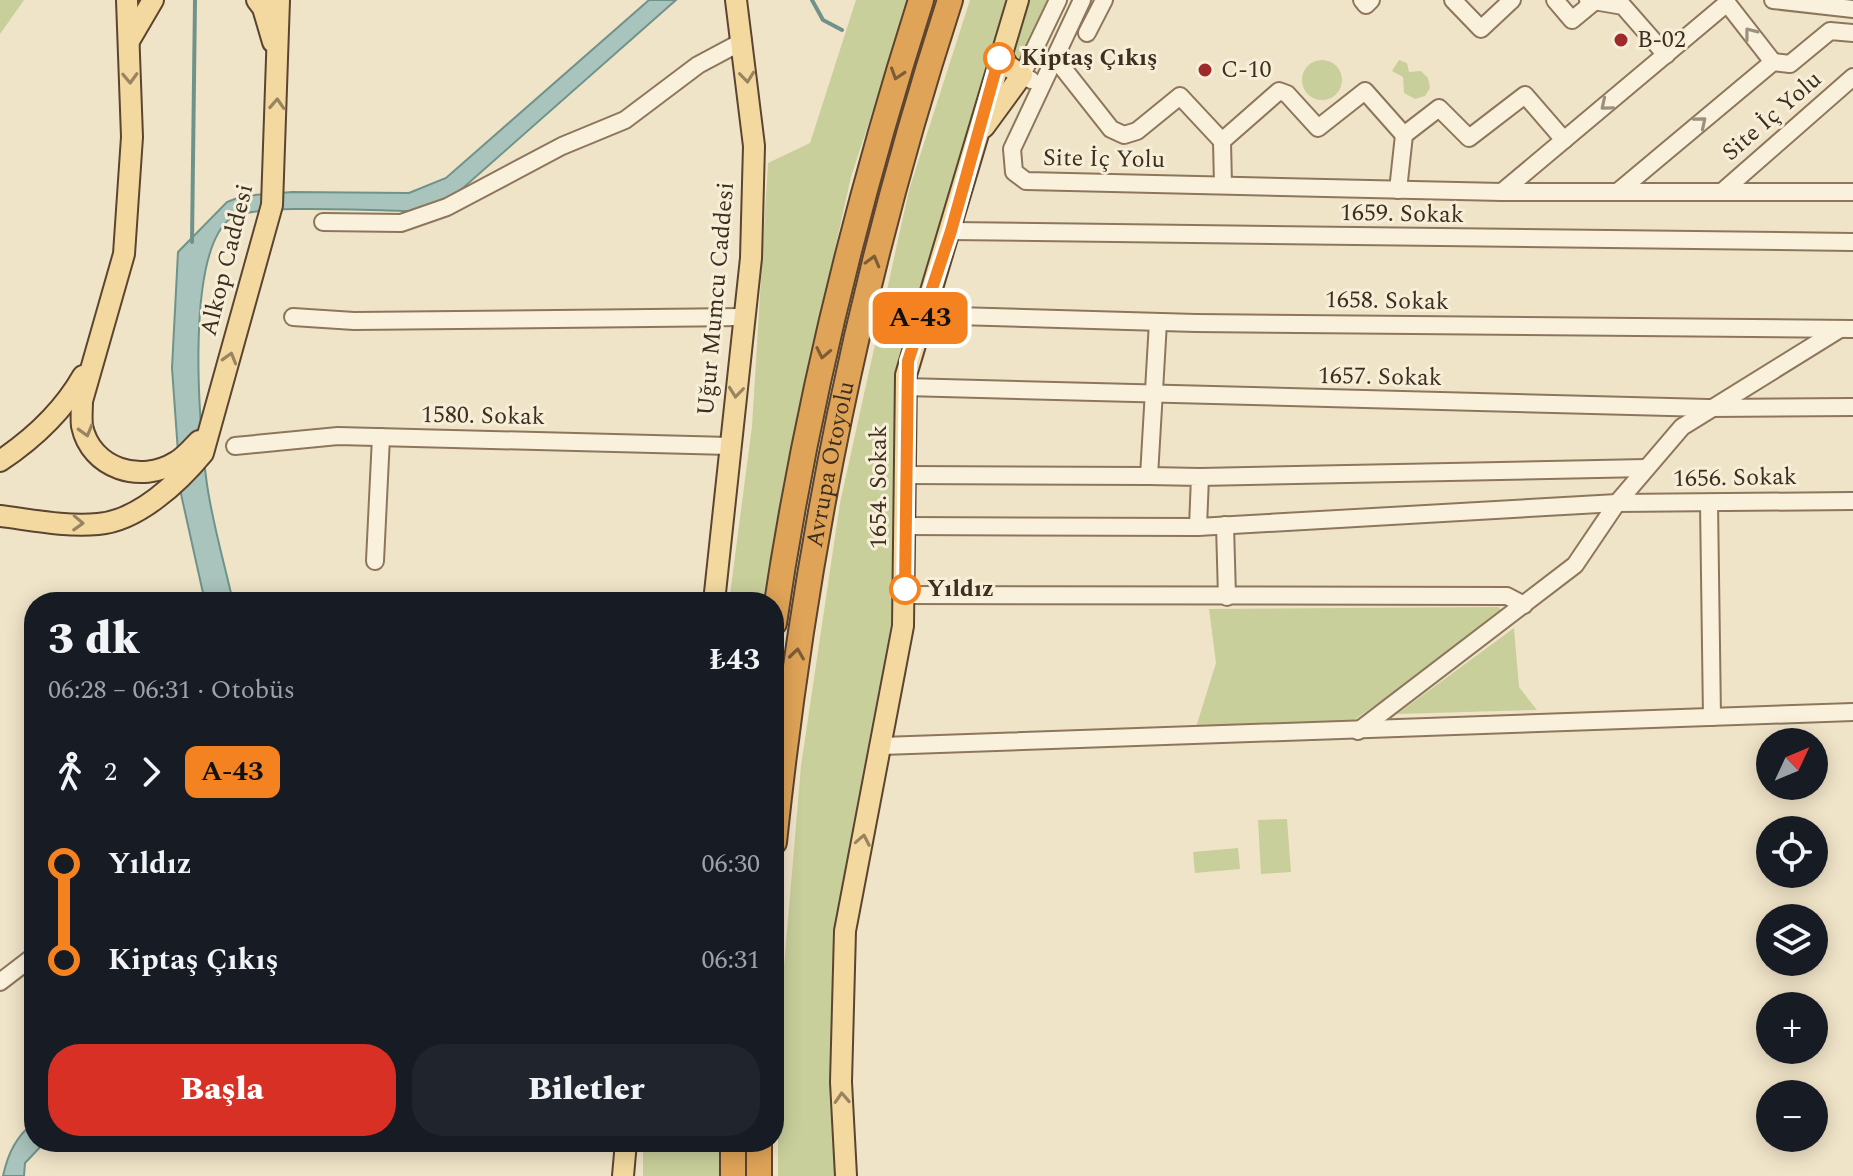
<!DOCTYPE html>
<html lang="tr">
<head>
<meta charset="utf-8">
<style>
  :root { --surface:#171b24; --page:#20242c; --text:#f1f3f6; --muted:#9ea1a6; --accent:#d93025 }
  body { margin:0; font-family:Spectral,serif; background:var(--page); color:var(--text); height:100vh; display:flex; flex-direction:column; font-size:30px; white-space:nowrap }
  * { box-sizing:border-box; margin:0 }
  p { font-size:26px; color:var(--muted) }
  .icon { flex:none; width:44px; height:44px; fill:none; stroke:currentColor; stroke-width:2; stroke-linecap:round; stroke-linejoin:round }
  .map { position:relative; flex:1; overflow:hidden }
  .details { position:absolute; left:24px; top:592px; width:760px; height:560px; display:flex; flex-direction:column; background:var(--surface); border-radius:32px; box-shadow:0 4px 20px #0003 }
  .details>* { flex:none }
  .badge { padding:0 16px; border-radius:12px; font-size:28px; line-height:52px }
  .needle { width:52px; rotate:46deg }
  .tools { position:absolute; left:1756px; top:728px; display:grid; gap:16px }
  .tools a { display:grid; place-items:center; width:72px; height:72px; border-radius:50%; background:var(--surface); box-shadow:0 4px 20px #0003; font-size:40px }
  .map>.badge { position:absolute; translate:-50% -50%; box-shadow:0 0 0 4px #fff }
  .legs { display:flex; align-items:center; gap:12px; height:88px; padding:0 24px; font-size:26px }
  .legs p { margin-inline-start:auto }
  .headline { display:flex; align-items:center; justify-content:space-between; height:136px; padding:0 24px }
  h1 { font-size:44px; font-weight:800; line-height:60px }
  .button { display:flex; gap:16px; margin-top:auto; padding:16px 24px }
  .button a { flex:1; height:92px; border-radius:32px; background:var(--accent); color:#fff; font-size:32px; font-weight:800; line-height:92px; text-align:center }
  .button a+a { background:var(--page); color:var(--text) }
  ul { padding:0 24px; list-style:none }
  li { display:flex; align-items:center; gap:28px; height:96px; font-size:30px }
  li i { display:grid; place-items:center; width:12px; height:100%; margin:0 10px; background:currentColor }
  li i::after { content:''; width:20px; height:20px; margin:-10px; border:6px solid; border-radius:50%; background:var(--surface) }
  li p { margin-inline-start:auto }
  li:first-child i { background:linear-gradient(#0000 50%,currentColor 0) }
  li:last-child i { background:linear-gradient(currentColor 50%,#0000 0) }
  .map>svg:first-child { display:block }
  .green { fill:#c9cf9b }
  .water { fill:#a9c4bc; stroke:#6f938a; stroke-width:2 }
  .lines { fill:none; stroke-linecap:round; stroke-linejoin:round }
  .stream { stroke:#6f938a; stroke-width:4 }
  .minor-casing { stroke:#8d765c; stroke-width:20 }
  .major-casing { stroke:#5b4430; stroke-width:24 }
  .highway-casing { stroke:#5b4430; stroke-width:28 }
  .minor { stroke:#faf1dc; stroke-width:16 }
  .major { stroke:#f3d9a0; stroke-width:20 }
  .highway { stroke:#e0a458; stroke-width:24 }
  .oneway { stroke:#9c907e }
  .oneway2 { stroke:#7e5d36 }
  .oneway3 { stroke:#988460 }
  .line-1-casing { stroke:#fff; stroke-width:18 }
  .line-1 { stroke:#f58220; stroke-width:12 }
  .poi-dot { fill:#9e2a2b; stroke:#f7eed8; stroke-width:3 }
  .stop-1-dot { fill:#fff; stroke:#f58220; stroke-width:4 }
  .labels { text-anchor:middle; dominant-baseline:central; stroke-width:6; stroke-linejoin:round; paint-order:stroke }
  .poi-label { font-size:24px; fill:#3d2e20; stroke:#f7eed8; text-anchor:start }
  .stop-label { font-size:24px; font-weight:bold; fill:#3d2e20; stroke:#f7eed8; text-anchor:start }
  .street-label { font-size:24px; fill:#3d2e20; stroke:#f7eed8 }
</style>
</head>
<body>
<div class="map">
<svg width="1853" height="1176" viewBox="0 0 1853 1176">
  <rect width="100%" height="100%" fill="#f0e4c8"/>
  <g class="green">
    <polygon points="0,0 24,0 0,34"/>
    <polygon points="856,0 909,0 851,177 815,339 765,602 729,602 752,426 768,163 810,143"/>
    <polygon points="970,0 1008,0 903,368 891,624 836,929 837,1176 778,1176 778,1037 801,766 840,503 909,190"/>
    <polygon points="1030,0 1049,0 1021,57 1013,59"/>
    <circle cx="1322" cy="80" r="20"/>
    <polygon points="1399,60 1407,63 1409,72 1421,71 1428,78 1430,88 1425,96 1415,99 1404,93 1403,77 1392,71"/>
    <polygon points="1498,607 1503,611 1502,617 1351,722 1196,727 1216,663 1209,609"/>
    <polygon points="1514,628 1519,687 1537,710 1397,714"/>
    <polygon points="1287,819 1291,872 1261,874 1258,820"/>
    <polygon points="1238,848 1240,869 1195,873 1193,852"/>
    <rect x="643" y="1142" width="79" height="34"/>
  </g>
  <g class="water">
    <path d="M649,0H676L463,188L437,205L412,211C379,211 253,203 231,218C185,252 199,424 206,477C211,519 224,561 233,602H205L181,494L172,368L178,252L227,202L242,196L292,192L409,193L446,178Z"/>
    <path d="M34,1122V1142H45L25,1163L24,1176H3C8,1153 16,1137 34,1122Z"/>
  </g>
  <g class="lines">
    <g class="stream">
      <polyline points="812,0 823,20 842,30"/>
      <polyline points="192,242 195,0"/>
    </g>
    <g class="minor-casing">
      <g id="minor">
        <polyline points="1082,0 1012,149 1014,172 1026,181 1502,192 1853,192"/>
        <polyline points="1362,0 1366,5 1371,0"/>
        <polyline points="1453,0 1481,29 1512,0"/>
        <polyline points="1555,0 1572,20 1595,1"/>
        <polyline points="1588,0 1623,6 1666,55"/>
        <polyline points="1773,0 1853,9"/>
        <polyline points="1727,3 1773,62"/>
        <polyline points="1087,33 1104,0"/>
        <polyline points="1055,58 1111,129 1124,135 1137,131 1180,96 1222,141 1279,91 1287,94 1318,128 1365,91 1404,135 1439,108 1469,138 1525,95 1564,140"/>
        <polyline points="1773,62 1790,64 1830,31 1853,33"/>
        <polyline points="1031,80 1022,75 1058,0"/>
        <polyline points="1222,141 1223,185"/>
        <polyline points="1398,190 1404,135"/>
        <polyline points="1620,190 1773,62"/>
        <polyline points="1723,191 1853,77"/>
        <polyline points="1502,192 1727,3"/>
        <polyline points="323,222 401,223 447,207 562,146 625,120 698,65 743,41"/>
        <polyline points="951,231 1853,242"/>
        <polyline points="921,315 1196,323 1853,329"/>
        <polyline points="293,317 354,321 744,317"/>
        <polyline points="1158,322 1149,476 1200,477 1198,527 1617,503 1853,501"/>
        <polyline points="905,387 1708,408 1853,407"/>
        <polyline points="235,446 338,436 730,446"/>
        <polyline points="904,475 1149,476"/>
        <polyline points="1200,477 1646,468"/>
        <polyline points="1709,503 1712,717"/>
        <polyline points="1225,525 1227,597"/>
        <polyline points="904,526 1198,527"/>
        <polyline points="375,561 381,437"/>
        <polyline points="905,595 1507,596 1524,605"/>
        <polyline points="1358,731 1575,565 1617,503 1682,427 1840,329"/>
        <polyline points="882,746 1853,712"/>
        <polyline points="0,982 34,956"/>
      </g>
    </g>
    <g class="major-casing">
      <g id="major">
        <path d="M127,0L132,137L124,254L82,401C82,408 81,418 82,426C91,469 141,484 176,462C185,457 192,448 199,441"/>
        <polyline points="257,0 263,8 273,42"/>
        <polyline points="129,41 153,0"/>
        <polyline points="984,127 1022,75 1008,66 1001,54"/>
        <path d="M0,461C33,439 63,411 83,376"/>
        <path d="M0,516C32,520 66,527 98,524C138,521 179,482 203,453L272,205L279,0"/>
        <polyline points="714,602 751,258 754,146 736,0"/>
        <polyline points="623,1176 626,1142"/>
        <polyline points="846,1176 841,1082 845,931 903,626 906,375 1018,0"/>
      </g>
    </g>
    <g class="highway-casing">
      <g id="highway">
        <path d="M774,623C805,410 856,204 921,0"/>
        <path id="s1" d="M774,842C805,550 859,280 950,0"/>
        <polyline points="759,1142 759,1176"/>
        <polyline points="733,1176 733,1142"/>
      </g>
    </g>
    <use href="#minor" class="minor"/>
    <use href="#major" class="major"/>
    <use href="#highway" class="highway"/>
  </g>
  <defs><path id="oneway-chevron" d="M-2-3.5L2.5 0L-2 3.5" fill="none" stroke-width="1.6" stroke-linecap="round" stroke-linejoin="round" transform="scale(2)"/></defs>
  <g class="oneway">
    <use href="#oneway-chevron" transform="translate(1750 33) rotate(-128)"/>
    <use href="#oneway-chevron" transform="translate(1606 105) rotate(140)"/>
    <use href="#oneway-chevron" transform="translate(1701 122) rotate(-40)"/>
  </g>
  <g class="oneway2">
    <use href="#oneway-chevron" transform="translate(897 74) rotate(108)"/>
    <use href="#oneway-chevron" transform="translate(873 261) rotate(-75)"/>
    <use href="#oneway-chevron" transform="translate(823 353) rotate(102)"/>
    <use href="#oneway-chevron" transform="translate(797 654) rotate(-82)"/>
  </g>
  <g class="oneway3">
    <use href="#oneway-chevron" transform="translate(747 77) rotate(84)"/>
    <use href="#oneway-chevron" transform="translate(130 78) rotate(88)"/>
    <use href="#oneway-chevron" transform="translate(277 104) rotate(-87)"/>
    <use href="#oneway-chevron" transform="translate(230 358) rotate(-74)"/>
    <use href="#oneway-chevron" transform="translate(736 392) rotate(96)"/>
    <use href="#oneway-chevron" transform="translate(86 431) rotate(74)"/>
    <use href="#oneway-chevron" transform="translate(78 523) rotate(2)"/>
    <use href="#oneway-chevron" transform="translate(863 840) rotate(-79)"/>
    <use href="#oneway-chevron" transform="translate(842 1098) rotate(-93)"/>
  </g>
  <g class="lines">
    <g class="line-1-casing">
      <polyline id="line-1" points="905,589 908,361 951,231 999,58"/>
    </g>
    <use href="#line-1" class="line-1"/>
  </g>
  <g class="poi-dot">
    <circle cx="1621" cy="40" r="8"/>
    <circle cx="1205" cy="70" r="8"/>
  </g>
  <g class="stop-1-dot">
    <circle cx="999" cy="58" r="14"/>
    <circle cx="905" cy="589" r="14"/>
  </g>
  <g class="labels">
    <g class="poi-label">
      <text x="1637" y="40">B-02</text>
      <text x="1221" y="70">C-10</text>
    </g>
    <g class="stop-label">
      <text x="1021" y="58">Kiptaş Çıkış</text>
      <text x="927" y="589">Yıldız</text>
    </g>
    <g class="street-label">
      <text transform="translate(1772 116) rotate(-41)">Site İç Yolu</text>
      <text transform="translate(1104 159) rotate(1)">Site İç Yolu</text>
      <text transform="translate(1402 214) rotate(1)">1659. Sokak</text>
      <text transform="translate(227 260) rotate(-76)">Alkop Caddesi</text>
      <text transform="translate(716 299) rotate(-85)">Uğur Mumcu Caddesi</text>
      <text transform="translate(1387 301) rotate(1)">1658. Sokak</text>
      <text transform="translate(1380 377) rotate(1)">1657. Sokak</text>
      <text transform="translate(483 416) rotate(1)">1580. Sokak</text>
      <text stroke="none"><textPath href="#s1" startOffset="382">Avrupa Otoyolu</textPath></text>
      <text transform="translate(1735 478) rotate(-1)">1656. Sokak</text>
      <text transform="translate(879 487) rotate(-90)">1654. Sokak</text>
    </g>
  </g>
</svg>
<div class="tools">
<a><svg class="needle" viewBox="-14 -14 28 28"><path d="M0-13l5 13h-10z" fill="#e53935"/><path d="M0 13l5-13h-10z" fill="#9ea1a6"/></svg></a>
<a><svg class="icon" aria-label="locate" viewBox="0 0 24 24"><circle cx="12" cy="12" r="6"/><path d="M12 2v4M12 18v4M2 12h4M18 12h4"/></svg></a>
<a><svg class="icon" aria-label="layers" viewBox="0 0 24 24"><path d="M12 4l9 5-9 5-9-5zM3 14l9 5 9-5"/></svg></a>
<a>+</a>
<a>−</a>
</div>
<b class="badge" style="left:920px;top:318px;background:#f58220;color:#111">A-43</b>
<section class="details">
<div class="headline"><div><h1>3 dk</h1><p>06:28 – 06:31 · Otobüs</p></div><b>₺43</b></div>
<div class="legs"><svg class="icon" aria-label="walk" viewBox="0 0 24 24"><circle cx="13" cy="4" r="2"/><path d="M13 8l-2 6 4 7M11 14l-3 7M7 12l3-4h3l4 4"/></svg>2<svg class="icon" aria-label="forward" viewBox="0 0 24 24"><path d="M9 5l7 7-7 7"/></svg><b class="badge" style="background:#f58220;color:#111">A-43</b></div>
<ul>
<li><i style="color:#f58220"></i><b>Yıldız</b><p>06:30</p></li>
<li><i style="color:#f58220"></i><b>Kiptaş Çıkış</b><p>06:31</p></li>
</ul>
<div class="button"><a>Başla</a><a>Biletler</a></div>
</section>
</div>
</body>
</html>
